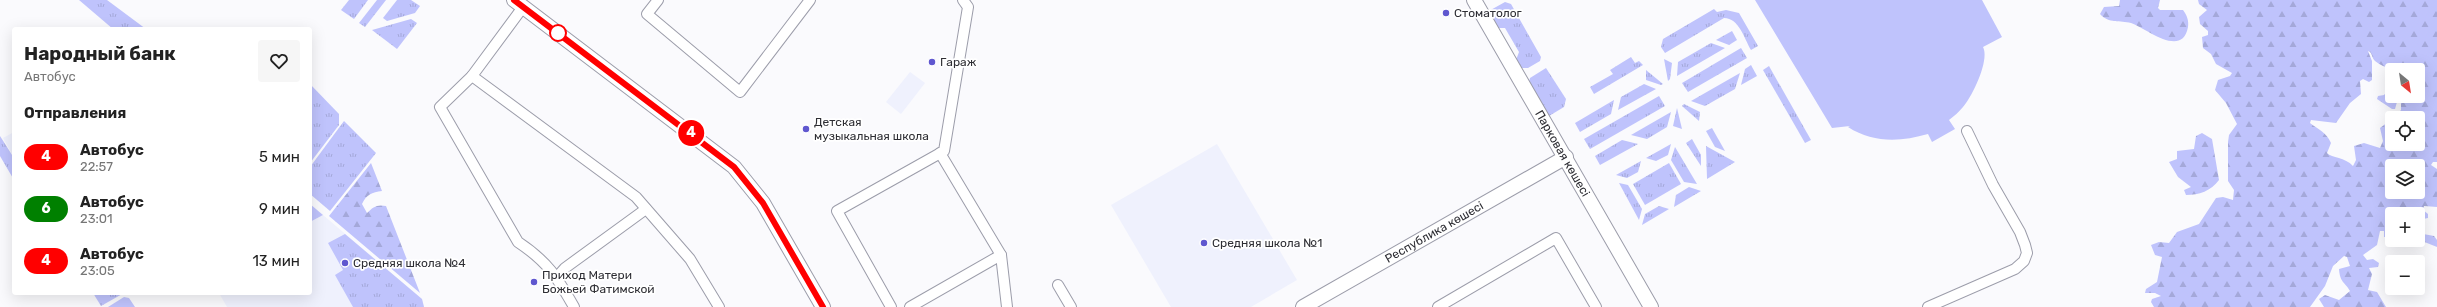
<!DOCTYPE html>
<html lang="ru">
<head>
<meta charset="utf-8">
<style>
  :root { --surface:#fff; --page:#f6f6f6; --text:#222; --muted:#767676 }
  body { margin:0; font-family:Rubik,sans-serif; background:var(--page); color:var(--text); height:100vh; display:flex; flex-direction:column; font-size:15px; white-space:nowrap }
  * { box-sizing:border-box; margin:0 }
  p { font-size:13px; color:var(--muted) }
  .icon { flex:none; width:22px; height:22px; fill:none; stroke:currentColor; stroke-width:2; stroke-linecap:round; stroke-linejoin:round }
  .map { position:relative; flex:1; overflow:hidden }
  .sheet { position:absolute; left:12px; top:27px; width:300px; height:268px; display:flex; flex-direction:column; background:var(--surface); border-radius:4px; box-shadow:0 4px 16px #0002 }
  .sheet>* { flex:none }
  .badge { padding:0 8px; border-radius:13px; font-size:14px; line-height:26px }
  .needle { width:26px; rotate:150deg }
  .controls { position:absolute; left:2385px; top:63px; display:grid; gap:8px }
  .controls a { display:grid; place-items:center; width:40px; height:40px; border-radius:4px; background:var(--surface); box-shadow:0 4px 16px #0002; font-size:20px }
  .map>.badge { position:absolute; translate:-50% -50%; box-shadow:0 0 0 2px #fff }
  h2 { padding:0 12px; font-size:15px; line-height:36px }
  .round { display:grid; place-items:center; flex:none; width:42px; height:42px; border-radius:4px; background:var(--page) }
  .summary { display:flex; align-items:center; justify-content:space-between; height:68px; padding:0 12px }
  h1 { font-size:19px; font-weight:700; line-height:30px }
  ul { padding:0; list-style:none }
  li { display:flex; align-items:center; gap:12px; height:52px; padding:0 12px }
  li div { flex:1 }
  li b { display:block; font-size:15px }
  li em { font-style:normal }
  li .badge { min-width:44px; font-weight:700; text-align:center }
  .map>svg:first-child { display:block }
  .built { fill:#eff1fd }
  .grass { fill:url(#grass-tufts) }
  .forest { fill:url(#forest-firs); fill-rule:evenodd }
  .pitch { fill:#bfc3fc }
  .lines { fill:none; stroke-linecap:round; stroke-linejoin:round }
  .street-casing { stroke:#9c9daa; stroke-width:12 }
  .secondary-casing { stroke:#9c9daa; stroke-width:16 }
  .street { stroke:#fff; stroke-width:10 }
  .secondary { stroke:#fff; stroke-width:14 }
  .line-casing { stroke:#fff; stroke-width:9 }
  .line { stroke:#f00; stroke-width:6 }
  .poi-dot { fill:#5f57cf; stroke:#fff; stroke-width:1.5 }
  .stop-dot { fill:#fff; stroke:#f00; stroke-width:2 }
  .labels { text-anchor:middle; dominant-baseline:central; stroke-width:3.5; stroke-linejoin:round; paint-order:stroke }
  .poi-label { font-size:12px; fill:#2e2e34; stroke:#fff; text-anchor:start }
  .street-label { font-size:12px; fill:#2e2e34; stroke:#fff }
</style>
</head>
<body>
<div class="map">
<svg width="2437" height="307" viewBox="0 0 2437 307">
  <defs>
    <pattern id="grass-tufts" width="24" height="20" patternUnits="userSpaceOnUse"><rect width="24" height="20" fill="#bfc3fc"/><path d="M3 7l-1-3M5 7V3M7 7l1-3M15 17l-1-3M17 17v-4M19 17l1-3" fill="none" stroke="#a4a8d9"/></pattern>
    <pattern id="forest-firs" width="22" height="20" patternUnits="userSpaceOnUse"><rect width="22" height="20" fill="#bfc3fc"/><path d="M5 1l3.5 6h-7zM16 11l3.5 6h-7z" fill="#a4a8d9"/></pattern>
  </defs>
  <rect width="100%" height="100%" fill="#fafafd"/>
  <g class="built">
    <polygon points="910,72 925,83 901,114 886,102"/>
    <polygon points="14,132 14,158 3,138"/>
    <polygon points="1217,144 1297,280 1251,307 1171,307 1111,205"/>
    <polygon points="323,215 422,299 424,307 227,307 219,293 310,293 310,222"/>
  </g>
  <g class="grass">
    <polygon points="79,0 107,0 146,29 113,29"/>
    <polygon points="349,0 368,0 354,19 341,10"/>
    <polygon points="377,0 386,0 365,27 359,23"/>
    <polygon points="397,0 411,0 420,6 415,13 387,21 383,18"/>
    <polygon points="1505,2 1511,4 1541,57 1540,61 1528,68 1520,68 1516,60 1519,52 1505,28 1496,28 1487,12"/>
    <path d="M1714,9L1717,12L1726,10L1739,13L1758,46L1751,50C1744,38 1739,18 1724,18L1665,53L1661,47L1663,39Z"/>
    <polygon points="411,19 417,23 397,49 372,30"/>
    <polygon points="1732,31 1737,40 1729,45 1716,40"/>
    <polygon points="1711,43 1725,48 1677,76 1678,62"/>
    <polygon points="1741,48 1747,58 1688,92 1682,83"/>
    <polygon points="1631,57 1635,63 1639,61 1643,65 1594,94 1590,87 1613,74 1610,70"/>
    <polygon points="1664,59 1672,63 1670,79 1668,81"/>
    <polygon points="1751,65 1757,76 1741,85 1745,69"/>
    <polygon points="1769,66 1811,140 1805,143 1763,70"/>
    <polygon points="1546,68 1566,99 1564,107 1549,116 1529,82 1530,78"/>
    <polygon points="1646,70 1663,84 1661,85 1646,80"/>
    <polygon points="1740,73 1735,89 1705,106 1691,101"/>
    <polygon points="310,84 339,114 339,125 310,163"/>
    <polygon points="1644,84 1656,89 1618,110 1621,97"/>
    <polygon points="1659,96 1665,106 1590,149 1584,139"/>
    <polygon points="1614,100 1611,114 1580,132 1575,123"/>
    <polygon points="1684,104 1700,112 1699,121 1682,106"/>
    <polygon points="1677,108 1682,129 1673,126"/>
    <polygon points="1671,112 1667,127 1647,139 1631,135"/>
    <polygon points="344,121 376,153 330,211 310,194 310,167"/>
    <polygon points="1712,128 1725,151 1715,147 1706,131"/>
    <polygon points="0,136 14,158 14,180 0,156"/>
    <polygon points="1692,139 1701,155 1701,166 1686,143"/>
    <polygon points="1622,140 1638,144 1600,165 1595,156"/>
    <polygon points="1671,144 1668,155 1656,161 1646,158"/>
    <polygon points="1706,146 1735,162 1707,179"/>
    <polygon points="1675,147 1697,184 1684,182 1671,160"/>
    <polygon points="1641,161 1638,172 1627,178 1616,175"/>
    <polygon points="1669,163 1681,184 1645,205 1633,184"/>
    <polygon points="1619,183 1628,185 1642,209 1639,220"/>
    <polygon points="1689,187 1701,191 1674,207 1676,195"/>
    <polygon points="310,204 323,215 310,222"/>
    <polygon points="1659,206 1669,209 1642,225 1645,214"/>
    <polygon points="345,234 422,299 424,307 353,307 335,275 343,270 328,243"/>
    <polygon points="93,293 124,293 101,306"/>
  </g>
  <g class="forest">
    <path d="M2120,0H2160L2158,8L2160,10H2183C2187,15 2189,21 2188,27C2182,59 2146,28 2131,23C2120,20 2109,24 2100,14L2104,7L2119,6Z"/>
    <path d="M2198,0H2437V162H2433L2431,165L2437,169V207L2424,206L2423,210L2428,214V218L2418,220V214H2392V237H2384V231H2380L2377,245L2363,255L2367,260L2373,259L2379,263L2378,267L2369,268L2372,274L2368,290L2377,292L2386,307H2324L2319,299L2325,295L2339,300L2350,291C2345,282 2340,283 2339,269L2350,266L2347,257L2344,256L2333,266L2325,286L2310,307H2154L2151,302L2152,299L2161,296L2155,293H2145L2146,289L2157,282L2162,257L2155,255L2151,245L2159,242L2169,243L2177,232L2199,224L2216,198L2223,197L2233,200L2234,190L2228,181V142L2229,135L2237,124L2226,103L2215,90L2218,80L2230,76L2232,73L2216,64L2211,54L2203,48L2202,37L2208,35V31L2200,24L2199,17L2207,10L2199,4ZM2368,51C2373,53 2371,57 2375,61C2387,71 2403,70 2418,70V96H2392V88H2390L2384,95L2378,96L2377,99L2392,109H2395L2397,102L2401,103V110L2394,118H2418V144H2392V119L2380,128L2383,141L2380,148L2364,143L2354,146L2356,160L2353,166C2345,157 2332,158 2327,153L2331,143C2326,132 2319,130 2310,123L2311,120L2336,123L2350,103L2361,94L2360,81L2363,79L2369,82L2372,80V61ZM2392,166H2418V192H2392Z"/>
    <path d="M2202,133L2212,139L2219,180C2211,191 2199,195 2186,195L2184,190L2191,187L2178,177L2169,162L2177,159V151L2194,149L2196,136Z"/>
    <path d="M371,163L382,191C372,192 366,195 362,204L367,213C373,207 377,204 386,206L420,293L329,216Z"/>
    <polygon points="2418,233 2434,236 2437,240 2437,247 2422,241 2416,245 2410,243 2408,240 2418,240"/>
  </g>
  <g class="pitch">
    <path d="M1755,0H1982L2002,37L1983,47C1990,60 1972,97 1963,107C1959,112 1954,116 1949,120L1955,129L1932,142L1928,134C1900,142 1873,143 1848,127L1850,126L1832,128Z"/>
    <polygon points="124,297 129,298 135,307 108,307"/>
  </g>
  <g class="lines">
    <g class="street-casing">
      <g id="street">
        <polyline points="658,0 647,14 740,92 810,0"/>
        <polyline points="523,7 472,76 636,197 690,259 719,307"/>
        <path d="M472,76L440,107L518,242C548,262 557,277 574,307"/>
        <polyline points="940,153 1001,255 1007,307"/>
        <polyline points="557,277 565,268 646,209"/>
        <polyline points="1058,285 1071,307"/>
        <polyline points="891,307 837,211 944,151 968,7 963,0"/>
        <polyline points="910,307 1001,255"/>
        <polyline points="1438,307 1556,238 1596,307"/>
        <polyline points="1928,307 2015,269 2024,261 2027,253 2025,245 2020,232 1993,185 1967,131"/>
      </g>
    </g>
    <g class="secondary-casing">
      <g id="secondary">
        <polyline points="514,0 734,167 763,203 823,307"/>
        <path id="s1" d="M1474,0L1651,307"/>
        <path id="s2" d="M1303,307L1566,157"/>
      </g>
    </g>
    <use href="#street" class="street"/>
    <use href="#secondary" class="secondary"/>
  </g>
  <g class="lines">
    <g class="line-casing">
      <polyline id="line" points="514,0 734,167 763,203 823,307"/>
    </g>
    <use href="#line" class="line"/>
  </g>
  <g class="poi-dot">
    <circle cx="1446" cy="13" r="4"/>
    <circle cx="932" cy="62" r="4"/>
    <circle cx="806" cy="129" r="4"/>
    <circle cx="1204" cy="243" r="4"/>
    <circle cx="345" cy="263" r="4"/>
    <circle cx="534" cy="282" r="4"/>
  </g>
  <circle class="stop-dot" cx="558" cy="33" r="8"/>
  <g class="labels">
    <g class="poi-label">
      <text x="1454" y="13">Стоматолог</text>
      <text x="940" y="62">Гараж</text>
      <text x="814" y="122">Детская<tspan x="814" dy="14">музыкальная школа</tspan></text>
      <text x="1212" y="243">Средняя школа №1</text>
      <text x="353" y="263">Средняя школа №4</text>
      <text x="542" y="275">Приход Матери<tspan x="542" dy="14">Божьей Фатимской</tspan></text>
    </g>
    <g class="street-label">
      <text stroke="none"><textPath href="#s1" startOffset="177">Парковая көшесі</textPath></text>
      <text stroke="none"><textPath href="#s2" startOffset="151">Республика көшесі</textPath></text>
    </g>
  </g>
</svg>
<div class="controls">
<a><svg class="needle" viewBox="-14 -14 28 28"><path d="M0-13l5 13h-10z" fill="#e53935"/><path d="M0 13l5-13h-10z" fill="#767676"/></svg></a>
<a><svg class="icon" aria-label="locate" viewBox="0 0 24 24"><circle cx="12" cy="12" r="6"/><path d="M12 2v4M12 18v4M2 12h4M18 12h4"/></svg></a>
<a><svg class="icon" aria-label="layers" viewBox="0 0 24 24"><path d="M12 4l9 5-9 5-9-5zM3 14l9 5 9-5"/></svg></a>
<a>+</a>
<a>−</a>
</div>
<b class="badge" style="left:691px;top:133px;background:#f00;color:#fff">4</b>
<section class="sheet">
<div class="summary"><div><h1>Народный банк</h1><p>Автобус</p></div><a class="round"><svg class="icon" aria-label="heart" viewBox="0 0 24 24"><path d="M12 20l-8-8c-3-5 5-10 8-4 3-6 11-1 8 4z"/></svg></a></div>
<h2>Отправления</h2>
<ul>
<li><span class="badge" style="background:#f00;color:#fff">4</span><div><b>Автобус</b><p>22:57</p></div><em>5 мин</em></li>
<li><span class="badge" style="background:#008000;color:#fff">6</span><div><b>Автобус</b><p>23:01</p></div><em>9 мин</em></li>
<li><span class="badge" style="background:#f00;color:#fff">4</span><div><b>Автобус</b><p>23:05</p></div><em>13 мин</em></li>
</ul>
</section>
</div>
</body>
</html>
